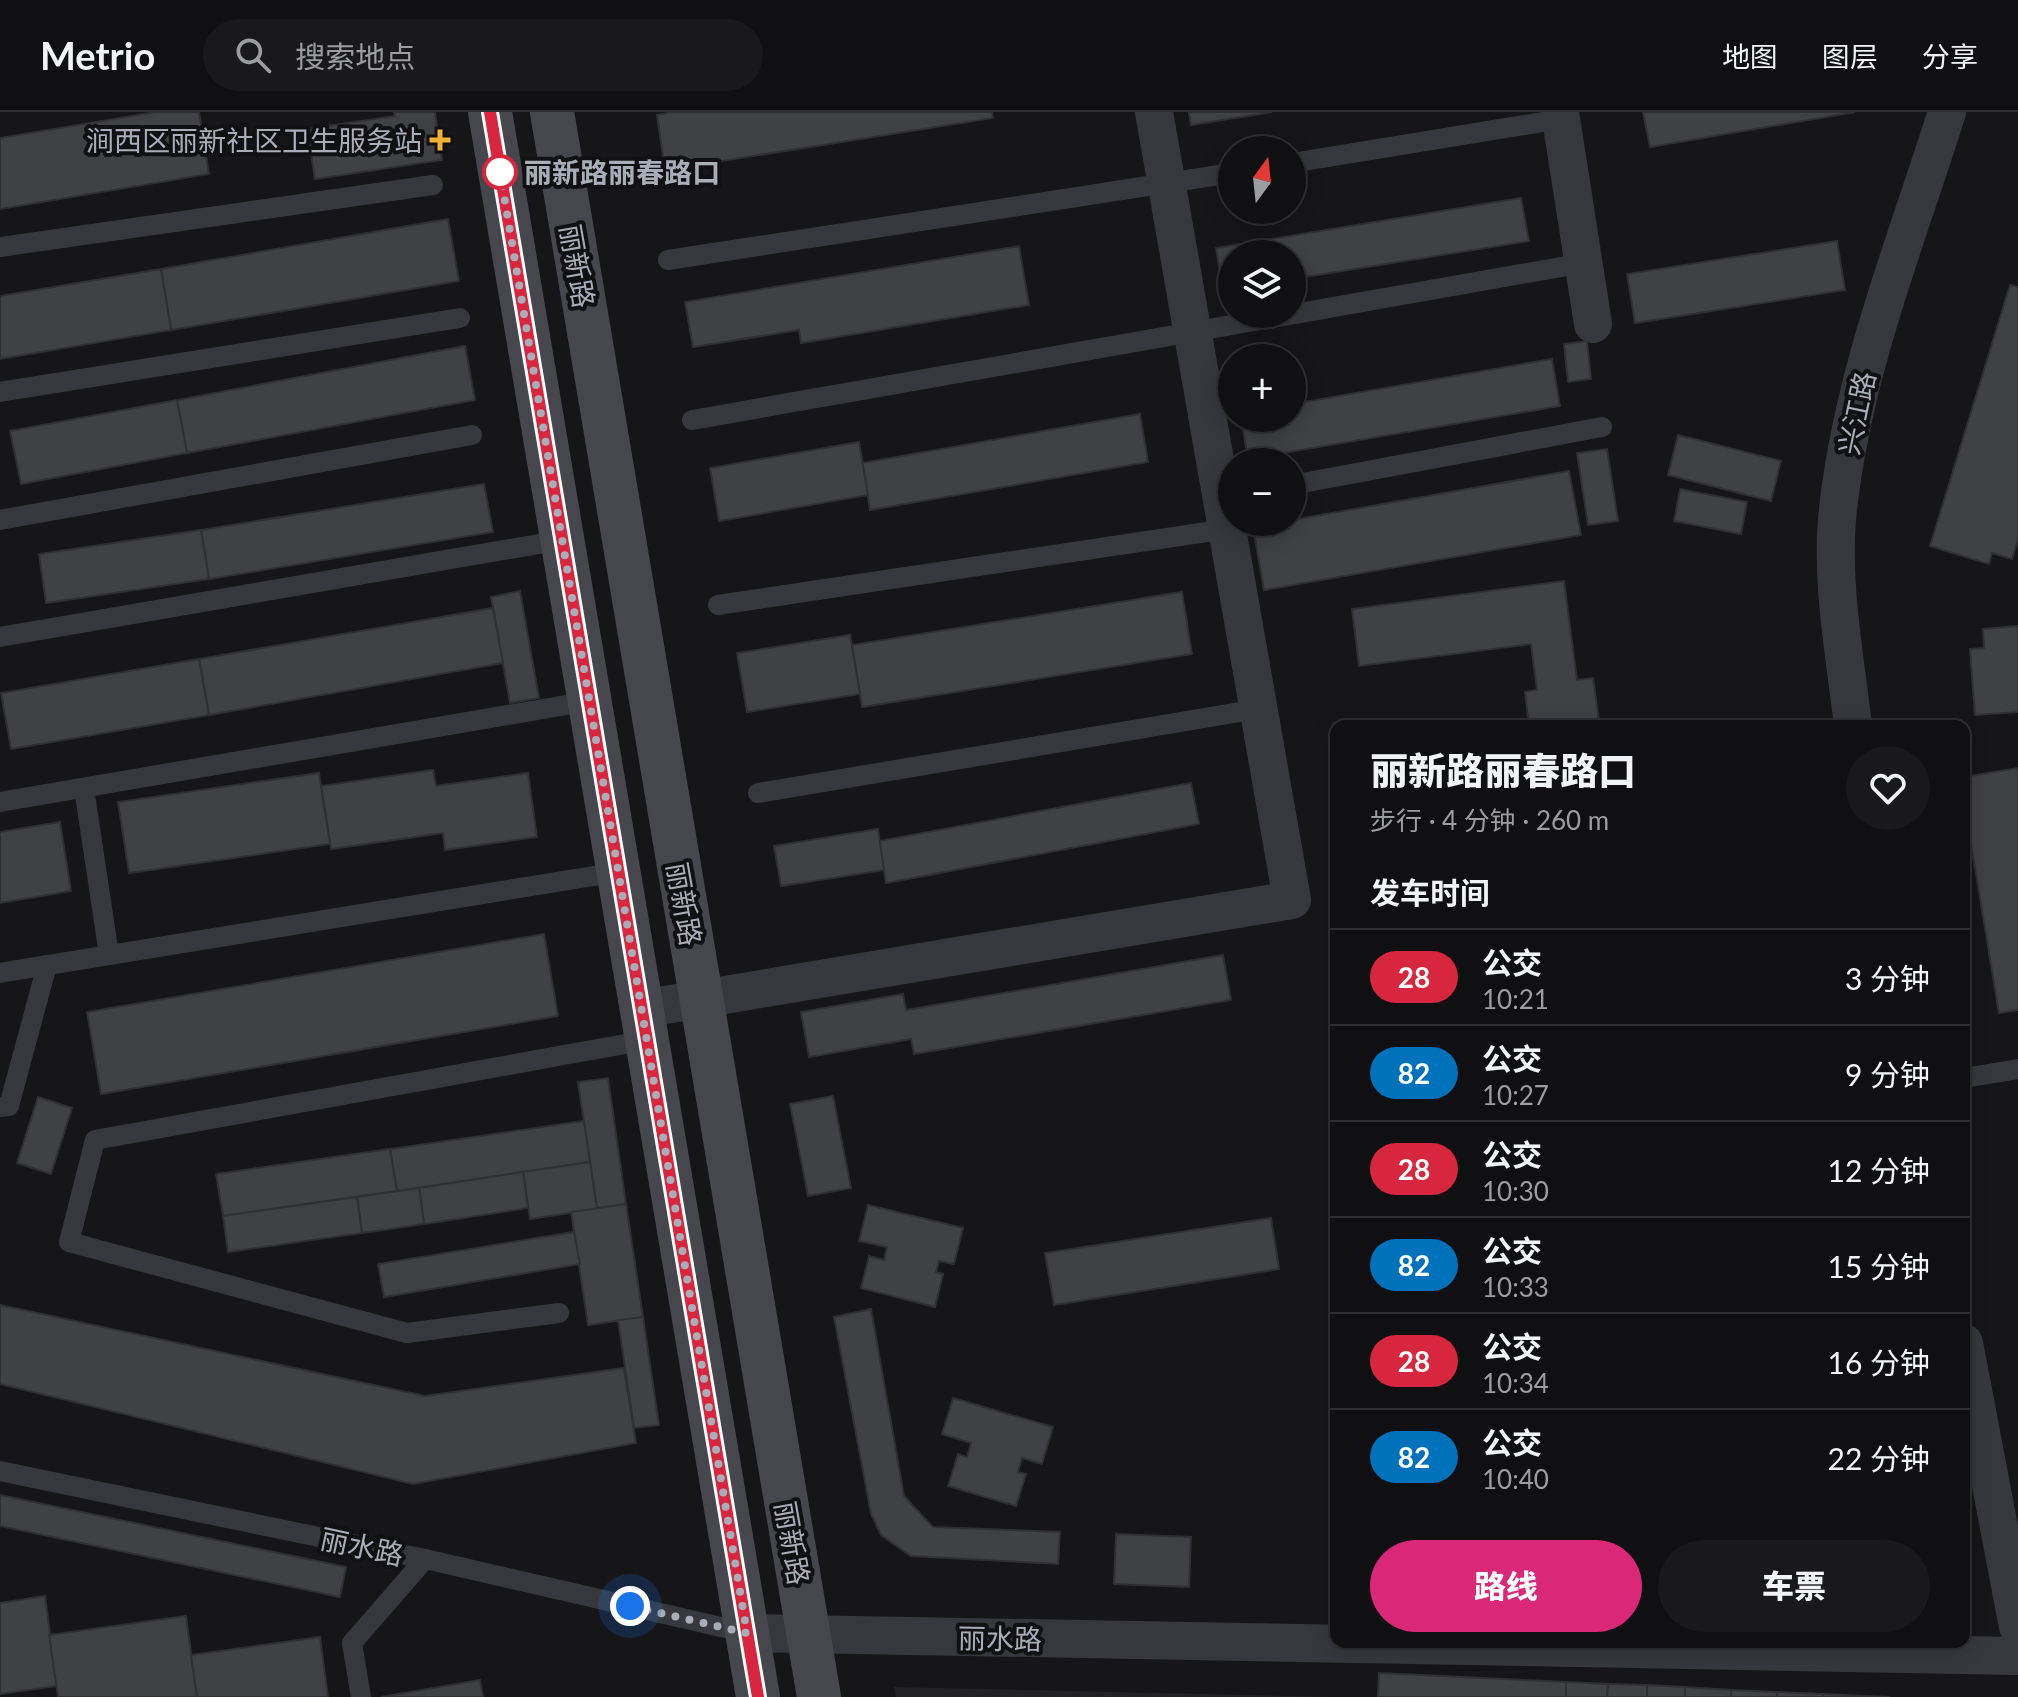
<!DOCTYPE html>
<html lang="zh">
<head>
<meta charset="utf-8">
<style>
  :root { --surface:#101012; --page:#19191b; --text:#f1f3f6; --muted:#9c9d9f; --line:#303032; --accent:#db2777 }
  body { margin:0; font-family:Lato,"Noto Sans SC",sans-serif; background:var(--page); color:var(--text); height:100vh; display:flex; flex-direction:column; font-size:30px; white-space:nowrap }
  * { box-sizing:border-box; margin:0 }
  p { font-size:26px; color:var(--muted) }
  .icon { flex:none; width:44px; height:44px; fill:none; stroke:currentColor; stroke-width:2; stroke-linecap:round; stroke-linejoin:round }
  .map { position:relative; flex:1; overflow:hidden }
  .side { position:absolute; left:1330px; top:608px; width:640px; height:928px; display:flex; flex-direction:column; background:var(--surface); border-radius:16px; box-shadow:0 4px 20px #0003,0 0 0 2px var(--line) }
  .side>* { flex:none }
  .badge { padding:0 16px; border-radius:26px; font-size:28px; line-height:52px }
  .needle { width:52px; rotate:15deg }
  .tools { position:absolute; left:1218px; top:24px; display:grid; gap:16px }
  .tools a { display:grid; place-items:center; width:88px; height:88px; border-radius:50%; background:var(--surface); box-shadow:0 4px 20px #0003,0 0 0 2px var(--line); font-size:40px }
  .you { position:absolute; width:40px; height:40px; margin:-20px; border:6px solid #fff; border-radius:50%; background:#1a73e8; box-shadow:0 0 0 12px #1a73e833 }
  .map>.badge { position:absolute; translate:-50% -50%; box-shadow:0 0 0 4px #fff }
  h2 { padding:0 40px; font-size:30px; line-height:72px }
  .round { display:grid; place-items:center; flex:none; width:84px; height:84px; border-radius:42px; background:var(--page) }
  .overview { display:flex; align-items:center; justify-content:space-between; height:136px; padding:0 40px }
  h1 { font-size:38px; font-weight:800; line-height:60px }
  .button { display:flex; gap:16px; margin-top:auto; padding:16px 40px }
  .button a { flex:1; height:92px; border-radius:48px; background:var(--accent); color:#fff; font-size:32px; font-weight:800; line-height:92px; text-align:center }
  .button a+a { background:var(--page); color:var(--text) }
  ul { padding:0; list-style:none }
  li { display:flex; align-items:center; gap:24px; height:96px; padding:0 40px; border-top:2px solid var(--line) }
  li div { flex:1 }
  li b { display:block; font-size:30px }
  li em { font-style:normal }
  li .badge { min-width:88px; font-weight:700; text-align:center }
  header { display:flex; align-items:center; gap:48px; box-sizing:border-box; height:112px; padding:0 40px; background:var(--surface); border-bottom:2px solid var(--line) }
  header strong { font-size:38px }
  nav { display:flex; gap:44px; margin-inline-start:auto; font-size:28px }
  .search { width:560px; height:72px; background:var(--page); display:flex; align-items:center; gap:20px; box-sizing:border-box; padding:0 28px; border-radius:44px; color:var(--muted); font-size:30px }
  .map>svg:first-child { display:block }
  .built { fill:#222225 }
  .building { fill:#404145; stroke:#303034; stroke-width:2 }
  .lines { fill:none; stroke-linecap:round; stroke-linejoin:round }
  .lane { stroke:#37383d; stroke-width:20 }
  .street { stroke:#37383d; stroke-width:38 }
  .secondary { stroke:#45474d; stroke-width:44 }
  .line-casing { stroke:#fff; stroke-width:18 }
  .line { stroke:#d7263d; stroke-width:12 }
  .walk { stroke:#a8adb8; stroke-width:8; stroke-dasharray:0 14.4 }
  .poi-dot { fill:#f2b134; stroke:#111113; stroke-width:3 }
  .stop-dot { fill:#fff; stroke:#d7263d; stroke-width:4 }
  .labels { text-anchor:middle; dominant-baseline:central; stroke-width:8; stroke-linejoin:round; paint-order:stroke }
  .poi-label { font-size:28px; fill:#a8adb8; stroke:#111113; text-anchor:end }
  .stop-label { font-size:28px; font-weight:bold; fill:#a8adb8; stroke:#111113; text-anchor:start }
  .street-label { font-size:28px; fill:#a8adb8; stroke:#111113 }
</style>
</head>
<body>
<header>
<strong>Metrio</strong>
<div class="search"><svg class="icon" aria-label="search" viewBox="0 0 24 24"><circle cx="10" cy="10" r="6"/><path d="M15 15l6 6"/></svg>搜索地点</div>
<nav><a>地图</a><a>图层</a><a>分享</a></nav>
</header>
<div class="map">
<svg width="2018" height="1585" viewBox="0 0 2018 1585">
  <rect width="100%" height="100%" fill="#161618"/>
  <polygon class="built" points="894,1575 1338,1585 896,1585"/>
  <g class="building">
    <polygon points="156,0 199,0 209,62 0,97 0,26"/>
    <polygon points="394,0 435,0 442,48 315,67 307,17 395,4"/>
    <polygon points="673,0 992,0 993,6 665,58 657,3"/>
    <polygon points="1189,0 1272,0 1191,13"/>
    <polygon points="1643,0 1855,0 1650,35"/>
    <polygon points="1521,86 1529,129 1292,167 1292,142 1232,142 1232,177 1223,179 1216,136"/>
    <polygon points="448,107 459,169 171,218 161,157"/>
    <polygon points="1837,129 1845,178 1635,211 1627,162"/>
    <polygon points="1019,134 1029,193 801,231 799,218 693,235 685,190"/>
    <polygon points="161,157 171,218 0,247 0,184"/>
    <polygon points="2010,173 2018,175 2018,428 2012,447 1992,441 1989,452 1930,434"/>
    <polygon points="1587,229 1591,267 1568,270 1564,232"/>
    <polygon points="465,234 475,288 187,341 177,288"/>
    <polygon points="1552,247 1560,294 1248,347 1241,306 1292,306 1292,292"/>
    <polygon points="177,288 187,341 21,372 10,319"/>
    <polygon points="1140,302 1148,350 870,398 862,351"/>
    <polygon points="1678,323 1781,349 1771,389 1668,363"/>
    <polygon points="859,330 868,383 719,409 710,356"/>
    <polygon points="1607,337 1618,409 1588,413 1577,341"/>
    <polygon points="1569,359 1581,423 1264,478 1253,415"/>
    <polygon points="484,372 493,420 209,467 201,418"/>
    <polygon points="1680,377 1747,390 1741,422 1674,409"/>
    <polygon points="201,418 209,467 46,491 39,442"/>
    <polygon points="1564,469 1577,568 1593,566 1599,609 1529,614 1525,580 1537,578 1531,532 1359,554 1352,497"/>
    <polygon points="520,479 539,586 510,591 491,485"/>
    <polygon points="1182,480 1192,542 862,595 852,533"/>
    <polygon points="493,496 503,551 209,603 199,547"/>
    <polygon points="2018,514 2018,600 1975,603 1970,537 1984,536 1983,517"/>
    <polygon points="850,523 860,582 747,600 737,541"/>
    <polygon points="199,547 209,603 11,637 1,581"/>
    <polygon points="2018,656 2018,898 1999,901 1964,690 1964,665"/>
    <polygon points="433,658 436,674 528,661 537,725 445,738 443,721 331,737 321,674"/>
    <polygon points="319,661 330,732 129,761 118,690"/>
    <polygon points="1191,671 1199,712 886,771 879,729"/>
    <polygon points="60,710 71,779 0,791 0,720"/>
    <polygon points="878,717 884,758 781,774 774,734"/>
    <polygon points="544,822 558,904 101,982 87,900"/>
    <polygon points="1223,843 1231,888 914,942 911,927 809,945 801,900 903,882 906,898"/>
    <polygon points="608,966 626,1092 597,1097 578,970"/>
    <polygon points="833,984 851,1076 808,1084 790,992"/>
    <polygon points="38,985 72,996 51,1062 17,1051"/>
    <polygon points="584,1009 590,1050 397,1079 390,1037"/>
    <polygon points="390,1037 397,1079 223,1104 216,1062"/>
    <polygon points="590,1050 597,1097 530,1107 523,1060"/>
    <polygon points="523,1060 528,1096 424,1112 419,1076"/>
    <polygon points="419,1076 424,1112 362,1121 357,1085"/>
    <polygon points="357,1085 362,1121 228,1140 223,1104"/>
    <polygon points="626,1092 643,1205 588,1213 571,1100"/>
    <polygon points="868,1093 963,1116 954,1152 939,1149 936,1160 943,1162 935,1195 861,1176 869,1144 884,1148 887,1135 859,1129"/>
    <polygon points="1271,1106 1279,1157 1054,1193 1045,1141"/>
    <polygon points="574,1120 580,1152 384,1185 378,1152"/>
    <polygon points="0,1193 425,1284 624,1256 636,1331 413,1372 0,1272"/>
    <polygon points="871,1197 904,1384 933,1415 1060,1420 1058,1452 911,1444 881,1423 871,1402 834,1205"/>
    <polygon points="643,1205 659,1313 634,1316 618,1208"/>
    <polygon points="953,1286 1053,1315 1042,1352 1022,1346 1018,1360 1026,1362 1016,1394 948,1374 958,1342 967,1345 971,1331 942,1322"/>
    <polygon points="0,1383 346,1455 340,1485 0,1414"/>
    <polygon points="1116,1422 1191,1425 1189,1475 1114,1472"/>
    <polygon points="45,1484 57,1574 0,1582 0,1491"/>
    <polygon points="186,1504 197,1585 58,1585 49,1523"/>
    <polygon points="320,1525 328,1585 197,1585 191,1543"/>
    <polygon points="1379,1561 1566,1570 1566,1585 1378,1585"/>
    <polygon points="480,1568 483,1585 381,1585"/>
    <polygon points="1566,1570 1608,1572 1607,1585 1566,1585"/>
    <polygon points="1608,1572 1647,1573 1647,1585 1607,1585"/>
    <polygon points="1647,1573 1685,1575 1685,1585 1647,1585"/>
    <polygon points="1685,1575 1731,1578 1731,1585 1685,1585"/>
    <polygon points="1731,1578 1777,1580 1777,1585 1731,1585"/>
    <polygon points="1777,1580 1823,1582 1823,1585 1777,1585"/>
    <polygon points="1823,1582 1890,1585 1823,1585"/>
  </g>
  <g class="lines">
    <g class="lane">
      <polyline points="1292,51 1561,7"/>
      <polyline points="0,135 433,73"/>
      <polyline points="668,148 1232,61"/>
      <polyline points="0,280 460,206"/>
      <polyline points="692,308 1584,151"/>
      <polyline points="1292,373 1602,315"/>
      <polyline points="0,408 472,323"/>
      <polyline points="718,493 1227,417"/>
      <polyline points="0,525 562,428"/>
      <polyline points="84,676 109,843"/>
      <polyline points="758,681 1258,597"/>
      <polyline points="0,690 590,589"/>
      <polyline points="0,861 618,760"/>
      <polyline points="1964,966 2018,957"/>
      <polyline points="0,995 9,994 47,853"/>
      <polyline points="559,1201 407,1221 69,1130 95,1028 647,928"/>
      <polyline points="0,1359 425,1447 747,1521"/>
      <polyline points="361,1585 352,1531 425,1447"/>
    </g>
    <g class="street">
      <polyline points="1560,0 1593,212"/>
      <path d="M1853,614C1845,543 1830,468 1838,397C1853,260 1906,130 1947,0"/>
      <polyline points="641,897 1292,788 1154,0"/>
      <polyline points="1964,1231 2018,1515"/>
      <polyline points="747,1521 2018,1544"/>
    </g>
    <g class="secondary">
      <polyline points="490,0 758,1585"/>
      <polyline points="552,0 819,1585"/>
    </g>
  </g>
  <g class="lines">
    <g class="line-casing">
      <polyline id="line" points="490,0 758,1585"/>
    </g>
    <use href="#line" class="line"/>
    <polyline class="walk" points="500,60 747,1521 630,1494"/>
  </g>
  <path class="poi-dot" d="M436 16h8v8h8v8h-8v8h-8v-8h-8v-8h8z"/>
  <circle class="stop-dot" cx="500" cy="60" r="16"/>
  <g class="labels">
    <g class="poi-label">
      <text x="422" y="28">涧西区丽新社区卫生服务站</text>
    </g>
    <g class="stop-label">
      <text x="524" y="60">丽新路丽春路口</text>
    </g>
    <g class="street-label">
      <text transform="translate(578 154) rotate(80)">丽新路</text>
      <text transform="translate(1856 301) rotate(-78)">兴江路</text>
      <text transform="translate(685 792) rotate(80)">丽新路</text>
      <text transform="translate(793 1431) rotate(80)">丽新路</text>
      <text transform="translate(362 1434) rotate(12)">丽水路</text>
      <text transform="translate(1000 1526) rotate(1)">丽水路</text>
    </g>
  </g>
</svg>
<div class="tools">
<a><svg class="needle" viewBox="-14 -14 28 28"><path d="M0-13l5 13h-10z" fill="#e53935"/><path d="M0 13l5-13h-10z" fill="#9c9d9f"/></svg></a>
<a><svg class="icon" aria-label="layers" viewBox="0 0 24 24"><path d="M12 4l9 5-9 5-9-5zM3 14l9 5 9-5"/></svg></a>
<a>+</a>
<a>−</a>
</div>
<div class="you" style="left:630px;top:1494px"></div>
<section class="side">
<div class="overview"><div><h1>丽新路丽春路口</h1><p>步行 · 4 分钟 · 260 m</p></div><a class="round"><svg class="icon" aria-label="heart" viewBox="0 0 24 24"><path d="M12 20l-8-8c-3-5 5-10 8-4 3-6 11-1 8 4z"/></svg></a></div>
<h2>发车时间</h2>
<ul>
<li><span class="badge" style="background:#d7263d;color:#fff">28</span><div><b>公交</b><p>10:21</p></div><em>3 分钟</em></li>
<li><span class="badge" style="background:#0072bc;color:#fff">82</span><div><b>公交</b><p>10:27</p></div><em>9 分钟</em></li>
<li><span class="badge" style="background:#d7263d;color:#fff">28</span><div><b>公交</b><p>10:30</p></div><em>12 分钟</em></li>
<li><span class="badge" style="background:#0072bc;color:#fff">82</span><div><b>公交</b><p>10:33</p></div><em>15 分钟</em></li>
<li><span class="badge" style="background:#d7263d;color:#fff">28</span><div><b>公交</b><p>10:34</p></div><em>16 分钟</em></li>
<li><span class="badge" style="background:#0072bc;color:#fff">82</span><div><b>公交</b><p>10:40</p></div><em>22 分钟</em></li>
</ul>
<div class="button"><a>路线</a><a>车票</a></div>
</section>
</div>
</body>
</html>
